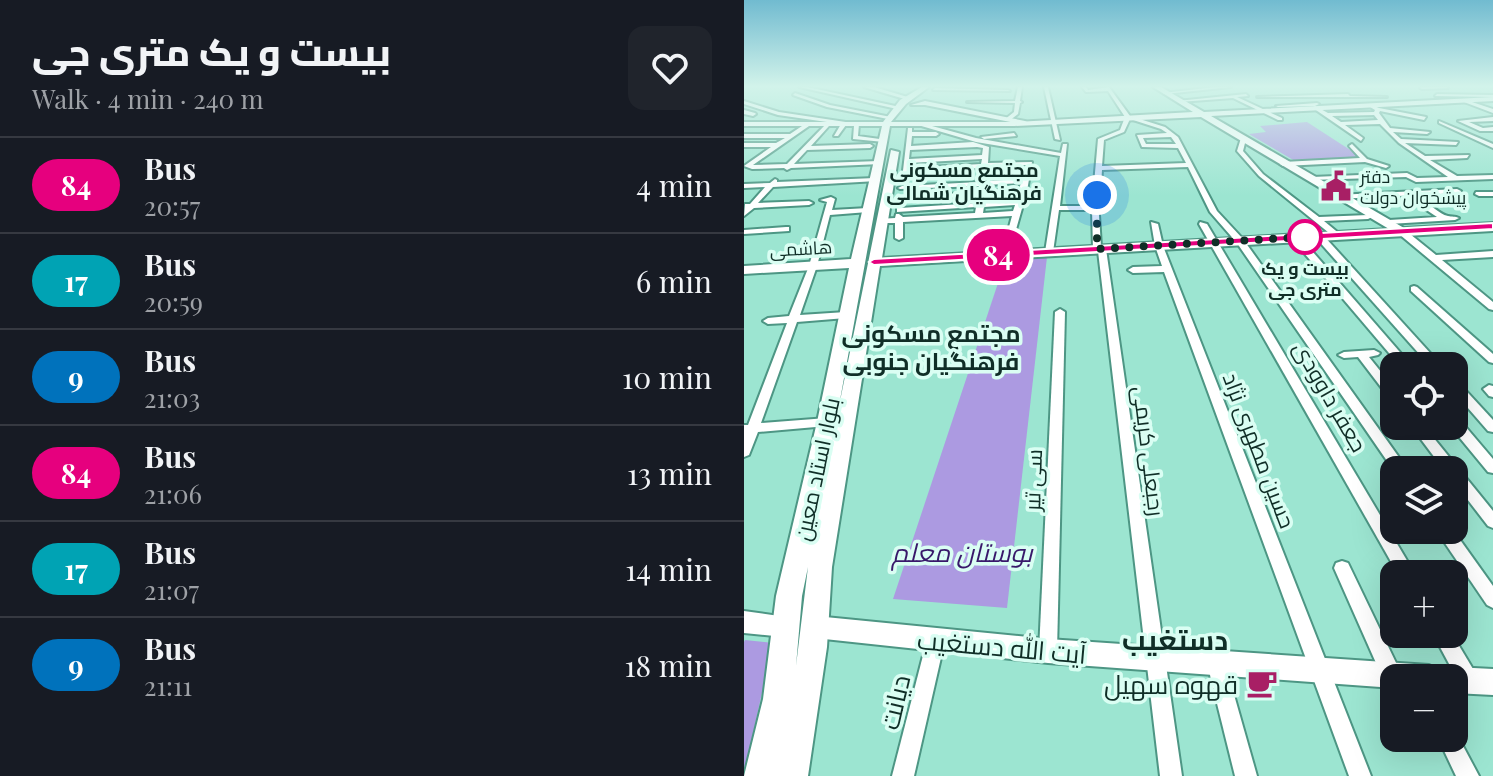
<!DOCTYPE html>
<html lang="en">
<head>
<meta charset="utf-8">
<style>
  :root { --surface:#171b24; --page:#20242c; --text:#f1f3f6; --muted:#9ea1a6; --line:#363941 }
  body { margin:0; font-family:"Playfair Display",Cairo,serif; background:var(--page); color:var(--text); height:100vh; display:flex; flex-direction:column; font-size:30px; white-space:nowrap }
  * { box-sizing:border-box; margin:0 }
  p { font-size:26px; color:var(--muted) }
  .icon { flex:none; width:44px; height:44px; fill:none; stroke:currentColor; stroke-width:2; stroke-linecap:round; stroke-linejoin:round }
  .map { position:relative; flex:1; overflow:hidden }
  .sheet { display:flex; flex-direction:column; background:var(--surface); width:744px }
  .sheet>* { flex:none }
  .badge { padding:0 16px; border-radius:26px; font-size:28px; line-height:52px }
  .tools { position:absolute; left:636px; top:352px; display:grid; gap:16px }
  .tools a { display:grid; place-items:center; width:88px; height:88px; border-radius:16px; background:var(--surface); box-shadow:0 8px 32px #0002; font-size:40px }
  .you { position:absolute; width:40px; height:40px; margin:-20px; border:6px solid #fff; border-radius:50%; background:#1a73e8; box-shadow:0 0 0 12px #1a73e833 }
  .map>.badge { position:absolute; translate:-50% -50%; box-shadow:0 0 0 4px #fff }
  .round { display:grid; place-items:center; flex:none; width:84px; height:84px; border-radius:16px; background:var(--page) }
  .overview { display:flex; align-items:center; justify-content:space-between; height:136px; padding:0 32px }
  h1 { font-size:38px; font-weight:800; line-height:60px }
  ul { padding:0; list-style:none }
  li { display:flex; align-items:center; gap:24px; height:96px; padding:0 32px; border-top:2px solid var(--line) }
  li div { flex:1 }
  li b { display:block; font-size:30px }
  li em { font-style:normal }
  li .badge { min-width:88px; font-weight:700; text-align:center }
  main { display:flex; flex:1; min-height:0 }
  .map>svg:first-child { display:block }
  .green { fill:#ac9ae1 }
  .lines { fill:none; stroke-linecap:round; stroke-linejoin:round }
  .minor-casing { stroke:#4d9684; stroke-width:4 }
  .tertiary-casing { stroke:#4d9684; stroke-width:4 }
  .secondary-casing { stroke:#4d9684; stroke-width:4 }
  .minor { fill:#fff; fill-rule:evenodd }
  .tertiary { fill:#fff; fill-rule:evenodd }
  .secondary { fill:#fff; fill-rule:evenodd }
  .line { fill:#e6007e; stroke:#fff; stroke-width:2 }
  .walk { stroke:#102e27; stroke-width:8; stroke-dasharray:0 14.4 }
  .stop-dot { fill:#fff; stroke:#e6007e; stroke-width:4 }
  .labels { text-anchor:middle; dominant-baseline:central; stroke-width:7; stroke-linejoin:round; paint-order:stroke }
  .far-poi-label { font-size:18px; fill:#102e27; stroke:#dafef3; text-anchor:start }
  .far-street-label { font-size:18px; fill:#102e27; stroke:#dafef3 }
  .far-stop-label { font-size:18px; font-weight:bold; fill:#102e27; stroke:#dafef3 }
  .far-neighbourhood-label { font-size:20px; font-weight:bold; fill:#102e27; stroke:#dafef3 }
  .street-label { font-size:22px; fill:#102e27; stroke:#dafef3 }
  .neighbourhood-label { font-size:24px; font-weight:bold; fill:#102e27; stroke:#dafef3 }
  .near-park-label { font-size:26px; font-style:italic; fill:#38186a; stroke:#dafef3 }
  .near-street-label { font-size:26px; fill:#102e27; stroke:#dafef3 }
  .near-poi-label { font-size:26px; fill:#102e27; stroke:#dafef3; text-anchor:end }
  .near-neighbourhood-label { font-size:28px; font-weight:bold; fill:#102e27; stroke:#dafef3 }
</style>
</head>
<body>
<main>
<section class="sheet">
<div class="overview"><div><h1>بیست و یک متری جی</h1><p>Walk · 4 min · 240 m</p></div><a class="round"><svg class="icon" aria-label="heart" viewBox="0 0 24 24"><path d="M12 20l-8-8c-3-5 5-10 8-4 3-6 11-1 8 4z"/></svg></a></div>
<ul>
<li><span class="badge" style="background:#e6007e;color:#fff">84</span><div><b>Bus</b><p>20:57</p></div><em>4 min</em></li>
<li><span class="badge" style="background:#00a3b4;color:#fff">17</span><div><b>Bus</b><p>20:59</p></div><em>6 min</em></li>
<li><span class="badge" style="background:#0072bc;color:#fff">9</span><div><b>Bus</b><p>21:03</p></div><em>10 min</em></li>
<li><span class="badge" style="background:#e6007e;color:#fff">84</span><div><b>Bus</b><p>21:06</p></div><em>13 min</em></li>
<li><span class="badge" style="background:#00a3b4;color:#fff">17</span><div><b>Bus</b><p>21:07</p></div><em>14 min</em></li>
<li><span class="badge" style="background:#0072bc;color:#fff">9</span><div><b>Bus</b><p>21:11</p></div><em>18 min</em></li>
</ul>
</section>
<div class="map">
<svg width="749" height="776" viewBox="0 0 749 776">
  <rect width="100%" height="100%" fill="#9ce5d1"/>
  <g class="green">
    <polygon points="563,122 617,157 551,161 505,134 522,132 516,126"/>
    <polygon points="303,257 263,608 149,599 262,259"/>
    <polygon points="1,640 29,643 0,774 0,642"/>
  </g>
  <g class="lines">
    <g class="minor-casing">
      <g id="minor">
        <polygon points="55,87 63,87 156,107 153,109"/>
        <polygon points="274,87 278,87 276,101 278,102 276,103 274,114 265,121 260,120 270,112 271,103 223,102 271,101"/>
        <polygon points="300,87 304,87 316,140 311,139"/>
        <path d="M338,87H342L344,90L365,87L386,116L421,127L434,137L473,211L499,239L664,470L650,471L493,243L466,212L444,167L358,170L355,215L357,247L362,249L438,776H416L354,251L349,249L348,210H315L309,252L302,254L301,252L316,156L232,142L174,125L177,123L232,138L317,153L319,144H323L316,206H348L354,139L376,130L381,117L364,91L342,92ZM386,119L417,129L423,133L393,135L398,147L434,148L442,163L358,166L360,140L380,132ZM427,137L432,144H402L399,138Z"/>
        <polygon points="471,87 487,87 421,94 419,93"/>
        <polygon points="677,87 703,87 704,88 678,89 676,88"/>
        <polygon points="191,88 264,90 266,91 189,90"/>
        <polygon points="51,93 86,105 147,117 144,119 83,107 49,95"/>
        <polygon points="502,94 504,96 493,97 538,118 538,120 534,120 489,98 435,102 433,101"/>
        <polygon points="604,94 606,96 643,97 513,97"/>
        <polygon points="693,94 749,95 749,97 691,96"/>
        <polygon points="722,100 749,109 749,113 720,102"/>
        <polygon points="0,101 35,112 115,124 114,136 143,140 140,142 109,139 110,126 102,125 94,136 90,136 97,124 34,115 0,104"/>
        <path d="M573,103L575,104L571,106L584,113L630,112L631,110L623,105L625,104L635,108L682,117L680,120L636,111L635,113L646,128L686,132L683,134L649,132L657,139L714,142L712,145L661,143L681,156L725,155L723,158L686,160L713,176L749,175V179L672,182L662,177L566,180L565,179L568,177L663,173L673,178L704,177L655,143L636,124L601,125L619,138L617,141L569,108L571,106L534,107L532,106ZM630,115L634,120L597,122L588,116Z"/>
        <polygon points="0,110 11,113 12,114 9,116 0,114"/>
        <polygon points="749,117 749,121 725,122 739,128 749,127 749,131 736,131 714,121"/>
        <polygon points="695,121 749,144 749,148 695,123"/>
        <polygon points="83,123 85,126 67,146 126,144 129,146 126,148 63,150 50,164 135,161 138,163 137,164 47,168 43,170 40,168 8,169 0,166 27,147 0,147 0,143 32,143 41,138 0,138 0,134 46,134 61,124 65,124 65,126 9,165 43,164"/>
        <path d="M164,128H168V132H192L195,134L192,136H168L167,146L229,142L245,147L244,163L288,162L283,191L267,247L260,245L268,216L159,222V238L155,240L151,238V223H134V219L151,218L152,214H155L159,217L231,213L232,207L153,212V208H156L233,203V196L155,201L154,199L158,197L234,192L235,186L156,189L154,188L158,186L235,182L237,168L164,172L162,179H158ZM233,147L239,148L238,155L165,159L166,150ZM238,159L237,164L165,168V163ZM282,165L278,179L242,181L243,167ZM277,183L275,189L241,191L242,185ZM274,193L272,200L240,202L241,196ZM271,205L269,211L239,213L240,207Z"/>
        <polygon points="270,133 272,136 240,139 237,137"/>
        <polygon points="497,138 502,139 499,151 519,174 575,217 624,215 628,217 624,219 580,221 597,235 590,237 515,176 493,151"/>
        <polygon points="608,144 623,159 645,166 642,168 621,162 539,166 536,164 539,162 616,158 605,146"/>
        <polygon points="131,178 133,179 133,181 29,187 14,203 65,201 69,203 65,205 10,208 0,216 1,204 6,204 21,187 0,188 0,184 26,183 31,179 33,180 33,182"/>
        <polygon points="713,189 717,191 716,193 593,199 589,197 593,195"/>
        <polygon points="732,192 749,192 749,196 735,196 731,194"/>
        <polygon points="87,197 91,199 88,210 124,208 128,210 124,212 86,215 73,266 56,315 102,312 107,315 102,318 53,322 17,423 83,418 89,422 83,426 14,432 5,455 0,457 0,425 4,425 43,323 24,324 19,321 24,318 45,316 65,266 83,202 76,200"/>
        <path d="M678,203C689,204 694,214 704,216C708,217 711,216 715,218L711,220L645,224L641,222L645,220L693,217L678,207Z"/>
        <polygon points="407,222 414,224 419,246 627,776 605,776 420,272 389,273 384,270 389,267 418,266 411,246"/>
        <polygon points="456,222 463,224 671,574 654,574 455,224"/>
        <polygon points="42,227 45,227 45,231 0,234 0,230"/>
        <polygon points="655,230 661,230 692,255 749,251 749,257 698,260 749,302 749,310 745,309 655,234"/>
        <polygon points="572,234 578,234 698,366 686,366 572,238"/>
        <polygon points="549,236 555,236 668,366 656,366 549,240"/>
        <polygon points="670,286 673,287 749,354 749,363 745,362 667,291 667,287"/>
        <polygon points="316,309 321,312 313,651 311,657 304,660 297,657 295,651 311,312"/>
        <polygon points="630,350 636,353 634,355 625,357 650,388 650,400 646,399 614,357 600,358 594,355 600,352"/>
        <polygon points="710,381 714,382 749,420 749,432 744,431 710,392"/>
        <polygon points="745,385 749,386 749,397 745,396 739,389"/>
        <polygon points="710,418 715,419 749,459 749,473 744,472 706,426 710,426"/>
        <polygon points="667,426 680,426 749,511 749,528 744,526 710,482 710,470 700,470"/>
        <polygon points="692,530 709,530 749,586 749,608 743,605"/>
        <polygon points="598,561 604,563 654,667 657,674 655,678 650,678 650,682 647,683 640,681 590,568 592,563"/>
        <polygon points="192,631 198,634 201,640 170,776 148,776 183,640 186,634"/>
        <polygon points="689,634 708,634 732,674 735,681 732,688 725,691 718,688"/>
        <polygon points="472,654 479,657 481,663 513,776 491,776 463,663 465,657"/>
        <polygon points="710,730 711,731 735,776 712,776 694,738 710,738"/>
      </g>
    </g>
    <g class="tertiary-casing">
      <g id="tertiary">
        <polygon points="120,87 130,87 167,98 164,100"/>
        <polygon points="181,101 281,121 285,123 281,125 181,105 167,105"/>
        <polygon points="0,611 49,618 53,626 49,634 41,637 0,633"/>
        <polygon points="71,616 304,639 685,665 694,669 698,678 650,678 650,688 304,663 71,638 63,635 59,627 63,619"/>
        <polygon points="710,667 749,669 749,695 710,693 710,678 698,678 701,671"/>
      </g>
    </g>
    <g class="secondary-casing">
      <path id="secondary" d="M178,87H185L162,104L147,122H270L449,112L409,87H417L460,112L749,97V101L467,116L660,228L749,223V231L136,266L88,567L83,647L64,776H0L19,699L32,596L73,422L105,268L0,274V266L107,259L138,126H0V122H139L156,100ZM457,117L645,229L138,258L155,152L147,150L94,411L146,126H270ZM64,567L52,666L58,596Z"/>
    </g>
    <use href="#minor" class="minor"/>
    <use href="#tertiary" class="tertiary"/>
    <use href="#secondary" class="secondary"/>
  </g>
  <linearGradient id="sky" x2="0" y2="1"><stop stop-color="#71bbd0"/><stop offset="0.44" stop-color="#d2f3ea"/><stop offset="1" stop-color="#d2f3ea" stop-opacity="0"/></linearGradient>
  <rect width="749" height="196" fill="url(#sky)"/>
  <polygon class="line" points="749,223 749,229 130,265 125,262 130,259"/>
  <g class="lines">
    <polyline class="walk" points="353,195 353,249 561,237"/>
  </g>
  <defs>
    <g id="civic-bare" transform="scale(2.4)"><path d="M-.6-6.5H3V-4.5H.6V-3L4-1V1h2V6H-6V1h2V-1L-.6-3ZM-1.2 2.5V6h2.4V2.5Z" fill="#a81f65" stroke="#dafef3" stroke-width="2.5" paint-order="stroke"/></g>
    <g id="cafe-bare" transform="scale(2.4)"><path d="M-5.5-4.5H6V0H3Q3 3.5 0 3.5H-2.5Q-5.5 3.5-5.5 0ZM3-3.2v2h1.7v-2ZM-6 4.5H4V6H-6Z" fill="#a81f65" stroke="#dafef3" stroke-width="2.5" paint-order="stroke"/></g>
  </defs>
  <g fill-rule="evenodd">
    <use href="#civic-bare" x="592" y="186"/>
    <use href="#cafe-bare" x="518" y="683"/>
  </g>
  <circle class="stop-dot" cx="561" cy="237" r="16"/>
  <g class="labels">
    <g class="far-poi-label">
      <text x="616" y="176">دفتر<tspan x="616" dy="21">پیشخوان دولت</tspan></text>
    </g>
    <g class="far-street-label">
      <text transform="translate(57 248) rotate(-3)">هاشمی</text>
    </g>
    <g class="far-stop-label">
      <text x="561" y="268">بیست و یک<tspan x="561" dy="21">متری جی</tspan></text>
    </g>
    <g class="far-neighbourhood-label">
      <text x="220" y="168">مجتمع مسکونی<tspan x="220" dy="23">فرهنگیان شمالی</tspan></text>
    </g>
    <g class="street-label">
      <text transform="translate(587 396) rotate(60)">جعفر داوودی</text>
      <text transform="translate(516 450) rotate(69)">حسین مطهری نژاد</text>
      <text transform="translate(406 451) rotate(83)">رجبعلی کریمی</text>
      <text transform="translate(72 469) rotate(-78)">بلوار استاد معین</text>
      <text transform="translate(288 480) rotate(-88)">سی تیر</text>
    </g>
    <g class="neighbourhood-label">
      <text x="187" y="332">مجتمع مسکونی<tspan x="187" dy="28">فرهنگیان جنوبی</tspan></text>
    </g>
    <g class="near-park-label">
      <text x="218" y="551">بوستان معلم</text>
    </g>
    <g class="near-street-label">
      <text transform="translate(258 646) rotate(5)">آیت الله دستغیب</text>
      <text transform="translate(150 702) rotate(-77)">دیانت</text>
    </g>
    <g class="near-poi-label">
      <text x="494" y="683">قهوه سهیل</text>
    </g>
    <g class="near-neighbourhood-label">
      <text x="431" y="638">دستغیب</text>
    </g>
  </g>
</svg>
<div class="tools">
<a><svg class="icon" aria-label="locate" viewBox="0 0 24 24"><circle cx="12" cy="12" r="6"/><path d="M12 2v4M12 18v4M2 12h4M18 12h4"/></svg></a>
<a><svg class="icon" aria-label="layers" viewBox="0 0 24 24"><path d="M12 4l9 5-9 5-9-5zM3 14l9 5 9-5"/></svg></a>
<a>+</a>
<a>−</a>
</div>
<div class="you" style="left:353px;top:195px"></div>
<b class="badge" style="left:254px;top:255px;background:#e6007e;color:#fff">84</b>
</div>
</main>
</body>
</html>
